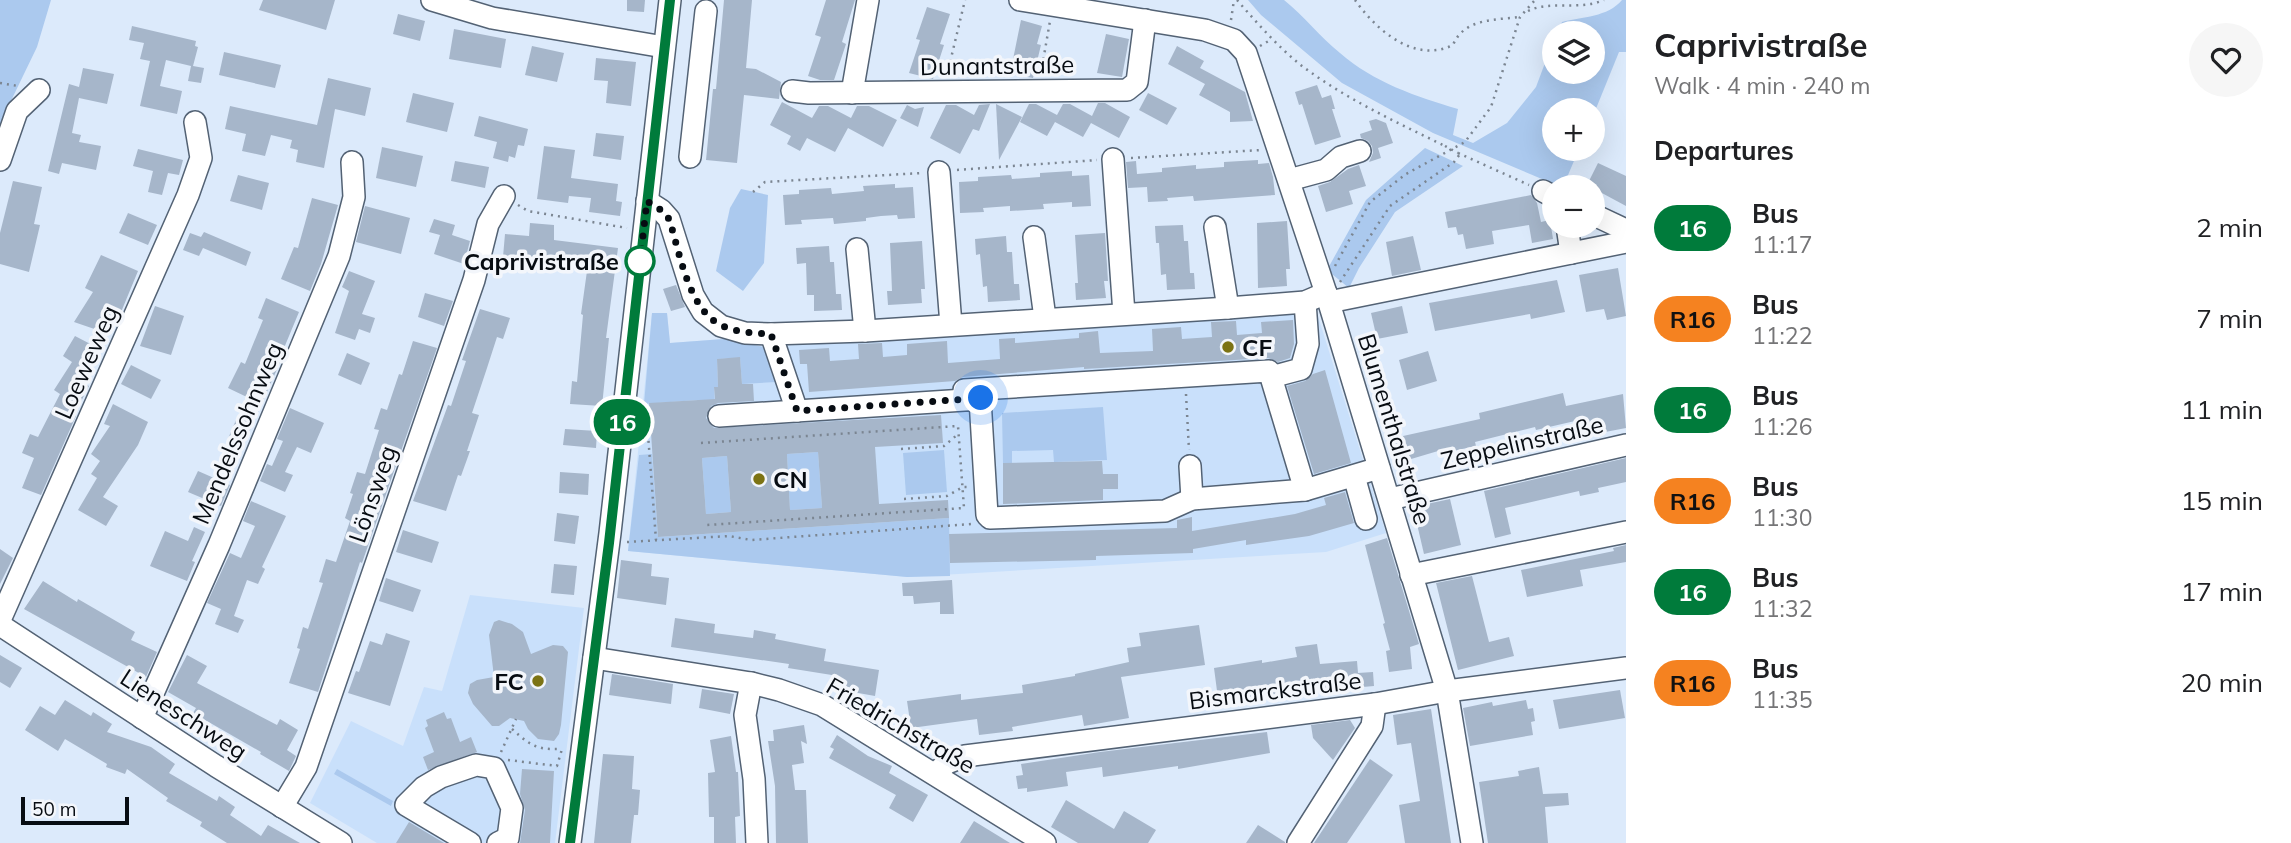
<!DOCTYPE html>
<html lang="en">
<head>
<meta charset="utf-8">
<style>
  :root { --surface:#fff; --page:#f6f6f6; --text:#202124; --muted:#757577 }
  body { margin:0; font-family:Mulish,sans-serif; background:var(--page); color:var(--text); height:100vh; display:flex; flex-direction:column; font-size:26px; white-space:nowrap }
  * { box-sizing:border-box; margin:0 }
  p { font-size:23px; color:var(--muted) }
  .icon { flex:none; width:38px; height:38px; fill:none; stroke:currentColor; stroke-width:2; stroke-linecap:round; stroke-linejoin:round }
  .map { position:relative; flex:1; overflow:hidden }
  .details { display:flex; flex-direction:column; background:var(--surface); width:665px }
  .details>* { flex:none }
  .badge { padding:0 14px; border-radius:23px; font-size:24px; line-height:46px }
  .buttons { position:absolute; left:1542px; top:21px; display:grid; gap:14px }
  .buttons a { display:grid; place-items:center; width:63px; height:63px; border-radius:50%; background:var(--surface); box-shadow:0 7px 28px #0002; font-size:35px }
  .scale { position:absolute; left:21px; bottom:18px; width:108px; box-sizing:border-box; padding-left:7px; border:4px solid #070c12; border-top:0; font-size:19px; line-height:24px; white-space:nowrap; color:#070c12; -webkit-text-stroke:5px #f3f6fb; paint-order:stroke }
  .you { position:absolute; width:35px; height:35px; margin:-18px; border:5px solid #fff; border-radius:50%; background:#1a73e8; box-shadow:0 0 0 10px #1a73e833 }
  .map>.badge { position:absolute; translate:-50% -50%; box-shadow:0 0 0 4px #fff }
  h2 { padding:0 28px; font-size:26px; line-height:63px }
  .round { display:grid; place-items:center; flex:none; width:74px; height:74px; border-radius:37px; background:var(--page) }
  .overview { display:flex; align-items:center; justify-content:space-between; height:119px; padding:0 28px }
  h1 { font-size:33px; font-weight:700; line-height:52px }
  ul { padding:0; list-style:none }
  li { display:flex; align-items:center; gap:21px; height:91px; padding:0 28px }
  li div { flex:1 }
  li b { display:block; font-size:26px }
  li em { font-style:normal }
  li .badge { min-width:77px; font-weight:700; text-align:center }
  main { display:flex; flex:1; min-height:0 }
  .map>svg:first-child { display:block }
  .built { fill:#c9e0fb }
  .green { fill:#abc9ee }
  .building { fill:#a6b6ca; fill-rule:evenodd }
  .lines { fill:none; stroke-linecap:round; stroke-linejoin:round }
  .minor-casing { stroke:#536274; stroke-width:24 }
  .path { stroke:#7b8591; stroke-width:2.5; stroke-dasharray:2 5; stroke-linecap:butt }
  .minor { stroke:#fff; stroke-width:21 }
  .path-bridge { stroke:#7b8591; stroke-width:2.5; stroke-dasharray:2 5; stroke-linecap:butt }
  .line-casing { stroke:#fff; stroke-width:16 }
  .line { stroke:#007b3b; stroke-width:10 }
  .walk { stroke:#070c12; stroke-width:7; stroke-dasharray:0 12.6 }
  .stop-dot { fill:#fff; stroke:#007b3b; stroke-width:3.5 }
  .poi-dot { fill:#7c7314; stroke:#f3f6fb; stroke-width:2.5 }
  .labels { text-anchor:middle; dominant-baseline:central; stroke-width:7; stroke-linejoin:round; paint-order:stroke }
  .street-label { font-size:24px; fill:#070c12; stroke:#f3f6fb }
  .stop-label { font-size:24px; font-weight:bold; fill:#070c12; stroke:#f3f6fb; text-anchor:end }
  .poi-label { font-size:24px; font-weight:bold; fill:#070c12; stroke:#f3f6fb; text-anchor:start }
</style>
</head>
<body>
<main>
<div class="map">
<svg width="1626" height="843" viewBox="0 0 1626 843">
  <rect width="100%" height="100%" fill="#dceafb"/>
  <g class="built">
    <polygon points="652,313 667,313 670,343 724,339 764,347 1317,313 1386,533 1326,552 907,577 628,551"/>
    <polygon points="470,595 584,608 555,843 377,843 310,803 351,721 403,746 424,687 442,691"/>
  </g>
  <g class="green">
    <polygon points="0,0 51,0 37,47 8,107 0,130"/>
    <path d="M1248,0H1284C1304,16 1320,37 1340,53C1373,82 1417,97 1458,109L1453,135L1473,143L1507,123L1536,87L1554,39V72H1592V33H1557L1562,22C1582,17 1608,17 1622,0H1626V52H1619L1593,116L1592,110H1554V149H1579L1563,187H1561L1433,133L1342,83L1261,15Z"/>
    <polygon points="1425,148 1463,166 1395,212 1359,268 1349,288 1327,270 1366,200"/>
    <polygon points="741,189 768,195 764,263 743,291 716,271 730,208"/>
    <polygon points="652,313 667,313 670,343 724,339 764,347 776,382 742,384 740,358 717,359 718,387 714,388 715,405 698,406 697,400 644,404"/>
    <polygon points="1103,407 1107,460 1054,462 1053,450 1012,451 1012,463 1003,463 1002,413"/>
    <polygon points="944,450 947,492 906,495 903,453"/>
    <polygon points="818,452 822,508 790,510 787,454"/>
    <polygon points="652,454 658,537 949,518 950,576 907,577 628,551 639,455"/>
    <polygon points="727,456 731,512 706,514 702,458"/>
    <polygon points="337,769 393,801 391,806 334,774"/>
  </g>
  <g class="building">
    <polygon points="263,0 335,0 326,30 259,10"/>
    <polygon points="627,0 645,0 644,12 627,11"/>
    <polygon points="724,0 752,0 746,68 756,69 781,82 779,99 744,95 737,163 706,160 713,89 716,89"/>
    <polygon points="826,0 855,0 842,42 846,44 834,80 820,80 808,76 821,37 815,35"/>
    <polygon points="927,7 950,14 940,44 944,45 933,79 909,73 920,40 916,39"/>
    <polygon points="398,14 425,21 420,41 393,34"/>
    <polygon points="1021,20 1042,26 1037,44 1041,45 1033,78 1010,74"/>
    <polygon points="132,26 196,41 195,46 198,47 193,66 204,68 201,83 188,81 191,66 166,60 160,86 182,91 177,114 140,106 150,61 140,59 144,43 129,40"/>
    <polygon points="454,29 506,39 501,68 449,59"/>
    <polygon points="1106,34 1129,39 1122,77 1097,73"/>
    <polygon points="532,46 564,53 557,82 525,75"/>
    <polygon points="1177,46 1204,61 1200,68 1245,92 1253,121 1230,122 1230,112 1199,95 1205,84 1168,64"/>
    <polygon points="224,52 281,65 275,88 219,75"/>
    <polygon points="596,58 636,62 631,106 606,103 608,81 594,80"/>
    <polygon points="83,68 114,74 107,104 79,98 72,133 81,135 79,142 101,146 96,170 62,163 59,174 48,171 69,84 79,87"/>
    <polygon points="328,78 371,88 365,116 335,109 324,168 296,162 298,150 290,148 292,140 271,135 265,156 242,151 246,134 225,129 230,106 317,125"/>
    <polygon points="1317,85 1322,98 1331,95 1335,109 1332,109 1341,137 1315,145 1302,104 1299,105 1295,92"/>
    <polygon points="413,93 454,103 447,132 406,122"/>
    <polygon points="1148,93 1177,108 1167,125 1139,110"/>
    <polygon points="782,102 812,118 819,106 828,106 851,118 857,106 869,106 897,120 883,147 848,128 835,152 807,138 800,151 787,144 791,136 770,125"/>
    <polygon points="1098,103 1105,103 1130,117 1119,138 1091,123 1083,137 1055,122 1047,136 1020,122 1029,104 1036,104 1057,115 1063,104 1070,104 1092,116"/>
    <polygon points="990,104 979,131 973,129 960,154 930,138 946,105 956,105 974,115 979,105"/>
    <polygon points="996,104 1022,117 999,160"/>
    <polygon points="907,105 915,109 924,107 918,127 900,118"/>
    <polygon points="479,116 528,129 524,146 518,145 515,158 509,156 508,162 493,158 497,142 474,136"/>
    <polygon points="1376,119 1386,123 1393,143 1378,148 1381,158 1369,162 1373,153 1372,146 1368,141 1361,138 1360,134 1372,130 1369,121"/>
    <polygon points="596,133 624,136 621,160 593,156"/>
    <polygon points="544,146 575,150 571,178 618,184 616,201 622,202 620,216 589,212 591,198 569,196 568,203 537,199"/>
    <polygon points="382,147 423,156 416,187 376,178"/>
    <polygon points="138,149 183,160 179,175 168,173 162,195 148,192 153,171 133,166"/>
    <polygon points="1258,160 1258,164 1269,163 1273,177 1275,195 1194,201 1193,196 1167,198 1168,201 1148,202 1147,187 1128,188 1126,162 1136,161 1137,174 1162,172 1162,168 1196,165 1196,169 1224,167 1224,162"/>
    <polygon points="455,161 489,167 485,188 451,181"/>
    <polygon points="1598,163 1626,176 1626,206 1587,185"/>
    <polygon points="1359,165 1366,186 1349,191 1353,204 1326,212 1318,186 1330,182 1348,169"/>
    <polygon points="1072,171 1072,176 1089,175 1091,206 1072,207 1072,202 1043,204 1044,209 1010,211 1010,206 983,208 984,212 960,213 959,182 978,181 978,177 1011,175 1012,179 1040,177 1040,173"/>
    <polygon points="238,175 269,183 262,210 230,201"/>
    <polygon points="13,181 42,187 34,224 40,225 29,272 0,264 0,233"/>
    <polygon points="895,184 895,188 913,187 915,218 898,219 897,215 881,216 866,218 866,221 834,224 833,218 801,220 802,224 785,225 783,195 799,194 799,190 831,188 832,194 864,191 863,186"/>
    <polygon points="1531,195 1537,203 1541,222 1550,220 1553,239 1532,243 1529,225 1492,231 1494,244 1466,249 1463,234 1458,235 1456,227 1448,228 1445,212"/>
    <polygon points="312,198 338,205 321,264 310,291 281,279 294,247 298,248"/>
    <polygon points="365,206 410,218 401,254 356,242"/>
    <polygon points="128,213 157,225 148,245 119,233"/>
    <polygon points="434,219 455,225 452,235 470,241 464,264 434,254 440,235 429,232"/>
    <polygon points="1287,221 1290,269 1286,269 1287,286 1258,288 1257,223"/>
    <polygon points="530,223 554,225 554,240 618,248 606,338 609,338 602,406 570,404 572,381 577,382 583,315 581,314 587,271 569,269 570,264 542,261 541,271 515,269 516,258 503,257 505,234 529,236"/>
    <polygon points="1183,225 1184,241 1188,241 1190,273 1194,273 1195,289 1167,290 1166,274 1161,275 1159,243 1156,243 1155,226"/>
    <polygon points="204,232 251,252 246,266 203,248 199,256 183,250 190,233 201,237"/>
    <polygon points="1105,233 1108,281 1104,281 1106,298 1076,300 1075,283 1078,283 1075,235"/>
    <polygon points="1006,236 1007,252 1012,252 1014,284 1019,284 1020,300 988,302 987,286 983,287 980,254 976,255 975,239"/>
    <polygon points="1413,236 1421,270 1392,276 1386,242"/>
    <polygon points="922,241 925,289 921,289 922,303 888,305 887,291 892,291 890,243"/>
    <polygon points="829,246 830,262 834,262 836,294 841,294 842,310 814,311 814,295 807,295 806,263 797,264 796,248"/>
    <polygon points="101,255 138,271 119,317 109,334 74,322 93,292 85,288"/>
    <polygon points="1618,268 1626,316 1607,320 1604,309 1586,312 1579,275"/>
    <polygon points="349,271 375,281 362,314 375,318 370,333 359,329 355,340 335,333 349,291 342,287"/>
    <polygon points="1557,280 1565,312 1531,319 1530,314 1435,331 1429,303"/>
    <polygon points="676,285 685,307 671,311 663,289"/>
    <polygon points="425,293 453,301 444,326 418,317"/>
    <polygon points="266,298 299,312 284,348 286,349 242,448 227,441 236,420 241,422 251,399 228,388 241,362 245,364 263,320 258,318"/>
    <polygon points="155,306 184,316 171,355 140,346"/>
    <polygon points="1402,306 1408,333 1377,339 1371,313"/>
    <polygon points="480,309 510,318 503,339 497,337 487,368 472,413 479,415 467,451 470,451 461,476 458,475 446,511 413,501 448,405 451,406 466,361 462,360"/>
    <polygon points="1293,320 1294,344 1290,358 1278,362 1268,358 1084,369 1084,367 963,377 955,381 809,392 807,364 800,364 799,350 829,348 830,361 859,359 858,344 882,343 883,357 907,355 907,344 947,341 948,363 1000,359 999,339 1015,338 1015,343 1079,338 1079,333 1098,331 1100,353 1153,351 1152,329 1181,327 1182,339 1212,337 1211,322 1236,321 1237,335 1262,333 1261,322"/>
    <polygon points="75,336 100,349 97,353 100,355 82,382 89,386 74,415 76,416 41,495 22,488 34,458 22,453 30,434 38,437 60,394 54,390 72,362 63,356"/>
    <polygon points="413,341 437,348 362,563 360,562 318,692 289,683 300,649 297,648 303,627 308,629 323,583 319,582 326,559 336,562 350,521 345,518 353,494 350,493 357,472 365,474 379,430 374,429 381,408 387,410 399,374 402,375"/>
    <polygon points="1428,351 1437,381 1407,390 1399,360"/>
    <polygon points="347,353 370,363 361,385 338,375"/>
    <path d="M740,357L742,384H753L754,401L718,403L711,406L706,418L714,428L941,415L943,443L875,447L879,504L948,500L949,518L658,537L649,403L715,399L714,387H718L717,359ZM818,452L822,508L790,510L787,454ZM727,456L731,512L706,514L702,458Z"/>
    <polygon points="131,365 161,380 151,399 121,384"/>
    <polygon points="1325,370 1351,463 1314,474 1287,386 1305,381 1313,374"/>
    <polygon points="1563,393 1566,406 1623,394 1626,428 1579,437 1575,421 1536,430 1535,427 1475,442 1476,446 1439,454 1438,451 1401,462 1394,438 1480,419 1479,413"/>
    <polygon points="113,404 148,422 138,445 103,497 118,506 106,526 78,510 97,478 91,474 100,461 91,454 110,426 104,424"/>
    <polygon points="290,408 324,423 311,453 297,447 285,472 293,475 285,492 260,481 267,464 272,466 283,441 277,439"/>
    <polygon points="565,429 597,431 596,448 563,445"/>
    <polygon points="1626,458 1626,482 1598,488 1599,492 1580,496 1579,491 1505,508 1511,534 1495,538 1484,491"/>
    <polygon points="1102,461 1103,474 1118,474 1118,489 1103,489 1103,500 1003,504 1003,463"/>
    <polygon points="198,471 230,485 221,506 188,492"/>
    <polygon points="560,472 589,474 588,495 559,493"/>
    <polygon points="1345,492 1354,523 1309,536 1246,545 1246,540 1193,549 1193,553 1096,556 1096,560 950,563 949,534 1177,528 1177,520 1192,517 1192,531 1295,514 1326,505 1324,498"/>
    <polygon points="1450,499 1461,545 1424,554 1413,507"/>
    <polygon points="251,501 286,516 262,567 265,569 258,584 247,580 234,616 244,620 238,633 215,624 221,609 207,603 230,553 241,558 255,526 243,521"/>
    <polygon points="557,513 579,516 575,544 554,541"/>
    <polygon points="194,527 205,532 192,561 195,562 187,581 150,566 165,531 188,541"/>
    <polygon points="403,530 439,542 432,563 396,552"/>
    <polygon points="1387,538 1419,644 1410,647 1412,669 1389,672 1386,651 1390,650 1383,624 1385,623 1365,545"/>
    <polygon points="1626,545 1626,562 1580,570 1583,586 1527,597 1521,570 1614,551 1613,548"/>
    <polygon points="0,549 13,558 0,584"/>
    <polygon points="621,560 652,564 651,576 669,578 666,605 617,598"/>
    <polygon points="554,564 577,566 574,595 551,593"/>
    <polygon points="1472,576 1489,642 1509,637 1514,656 1458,670 1436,583"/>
    <polygon points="386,578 421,590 413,612 379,601"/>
    <polygon points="952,580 954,614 940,614 940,602 914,604 913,596 903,596 902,583"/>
    <polygon points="43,581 77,602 78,599 135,632 131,640 157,652 146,677 24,609"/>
    <polygon points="675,618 715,624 714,633 753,638 754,630 776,634 775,639 826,649 824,661 879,670 875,696 836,689 838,676 788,668 789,664 671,647"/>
    <polygon points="499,620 512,624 523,632 531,654 553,645 563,646 568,652 561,725 559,734 554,741 538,739 528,729 524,721 510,718 499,726 492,726 473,704 468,693 470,684 477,680 494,677 489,635 494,622"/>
    <polygon points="1199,625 1205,665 1121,677 1129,718 1084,726 1082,715 1012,727 1013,731 979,735 977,719 911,728 907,701 961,694 961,700 1023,693 1022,685 1075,676 1075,674 1129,662 1127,648 1141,646 1139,633"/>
    <polygon points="386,633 410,641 390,706 348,693 356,671 359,672 370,641 382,645"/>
    <polygon points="1317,644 1320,664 1357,661 1358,673 1373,672 1374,686 1340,689 1339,687 1219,706 1214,668 1262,660 1262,663 1297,657 1295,647"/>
    <polygon points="0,655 22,668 10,688 0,682"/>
    <polygon points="187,655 207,666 197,683 277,725 280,719 298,730 287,750 296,756 289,771 260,754 261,752 193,713 196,708 168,692"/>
    <polygon points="612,674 673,684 671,704 609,695"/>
    <polygon points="702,689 734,694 730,714 699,708"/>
    <polygon points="1620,690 1625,718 1559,729 1553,700"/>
    <polygon points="65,700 91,716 93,712 112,724 107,732 151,747 175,764 169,773 217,801 219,796 235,807 230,815 261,836 268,825 300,843 227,843 200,826 202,822 166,801 168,798 127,769 125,774 106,767 107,764 65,739 58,751 25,730 40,706 55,715"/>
    <polygon points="1526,700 1528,709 1533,708 1535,721 1531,722 1533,735 1470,746 1463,708 1492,702 1493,706"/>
    <polygon points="1431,709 1451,843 1405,843 1399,805 1420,801 1411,743 1397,745 1393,715"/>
    <polygon points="444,712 447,719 451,718 460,742 471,737 477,752 428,770 423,757 434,752 425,728 428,726 426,720"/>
    <polygon points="1350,720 1355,728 1333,760 1313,738 1311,725"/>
    <polygon points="804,725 807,744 801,741 804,763 792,765 795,790 806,790 808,843 776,843 775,786 768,741 774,741 773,730"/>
    <polygon points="1267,732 1270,753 1178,769 1178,766 1103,777 1102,767 1066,772 1068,786 1027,792 1027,788 1018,789 1016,776 1023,775 1021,764 1100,752"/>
    <polygon points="837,735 868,756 892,766 889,773 928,795 913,822 889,808 896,795 829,758 834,749 830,747"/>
    <polygon points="731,736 736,772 738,772 740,816 735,817 736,843 714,843 714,817 709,817 708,773 715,772 710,740"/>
    <polygon points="603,754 634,756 632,789 640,790 638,815 634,815 631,843 594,843"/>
    <polygon points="1370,759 1393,775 1347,843 1314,843"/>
    <polygon points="1539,767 1543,794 1568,793 1569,805 1545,807 1548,843 1488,843 1479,782 1519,776 1518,771"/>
    <polygon points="522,769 554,771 550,843 520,843 525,810 520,794"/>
    <polygon points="1066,800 1114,829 1124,811 1156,830 1148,843 1078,843 1051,827"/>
    <polygon points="974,821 1010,843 960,843"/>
    <polygon points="409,822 444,843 396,843"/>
    <polygon points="1258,825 1285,842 1285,843 1246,843"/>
  </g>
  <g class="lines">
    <g class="minor-casing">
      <g id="minor">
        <polyline points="432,0 492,18 664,47"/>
        <polyline points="1020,0 1205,30 1234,40 1246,53 1326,293 1447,691 1472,843"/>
        <polyline points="792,91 809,93 1127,90 1137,82 1145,20"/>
        <polyline points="852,93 868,0"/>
        <polyline points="690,157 706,11"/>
        <polyline points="1113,159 1124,314"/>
        <polyline points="0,160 17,111 39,90"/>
        <polyline points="939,172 951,325"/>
        <polyline points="1289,180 1326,170 1341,157 1360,151"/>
        <polyline points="1543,191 1554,197"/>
        <polyline points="647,201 661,210 669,219 693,295 703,312 721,326 745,333 771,334 865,331 1228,308 1305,302 1326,293"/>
        <polyline points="1592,214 1626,230"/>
        <polyline points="1567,226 1571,253"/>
        <polyline points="1215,227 1228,308"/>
        <polyline points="1034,237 1045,318"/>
        <polyline points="857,249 865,331"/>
        <polyline points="1329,302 1626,242"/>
        <polyline points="771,334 797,411"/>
        <polyline points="964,390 1269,371 1271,377"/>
        <polyline points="719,416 980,399 987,515 990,518 1165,511 1192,499 1305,490 1379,468"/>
        <polyline points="1190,466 1192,499"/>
        <polyline points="1354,476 1366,519"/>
        <polyline points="1305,490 1271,377 1301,369 1308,344 1305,302"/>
        <polyline points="1390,499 1626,445"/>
        <polyline points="1411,575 1626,532"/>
        <polyline points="0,620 188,195 201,158 195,122"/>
        <polyline points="0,625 216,766 341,843"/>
        <polyline points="594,658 751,683 779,690 822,705 1045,843"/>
        <polyline points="751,683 745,715 754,779 757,843"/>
        <polyline points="142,718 219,545 339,256 354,197 352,162"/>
        <polyline points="935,774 947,763 965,756 1375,704 1447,691 1626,668"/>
        <polyline points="282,807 306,767 474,280 488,224 504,196"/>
        <polyline points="470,843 406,805 424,787 441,777 476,765 494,768 512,808 508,838 498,843"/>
        <polyline points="570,843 610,533 670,0"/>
        <polyline points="1298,843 1372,726 1375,704"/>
      </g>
    </g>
    <g class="path">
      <path d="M1237,0C1257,23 1278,47 1302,66C1346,99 1396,122 1445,146"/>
      <path d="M1355,0C1376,30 1415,64 1453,45C1464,18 1496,20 1520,17"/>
      <path d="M1528,11C1550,0 1579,11 1604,0"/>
      <polyline points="1231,20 1234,0"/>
      <polyline points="1260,46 1272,39"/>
      <polyline points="1041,73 1050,21"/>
      <polyline points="947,75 965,0"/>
      <polyline points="0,83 18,86"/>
      <polyline points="1458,153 1529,185"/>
      <polyline points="1131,158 1261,150"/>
      <polyline points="957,170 1097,160"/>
      <polyline points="753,192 765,182 922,173"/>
      <polyline points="518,205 528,211 627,228"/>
      <polyline points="1335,266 1370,202 1406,174 1465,142 1491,107 1520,17 1535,0"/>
      <polyline points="1340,282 1390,206 1454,162 1460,154"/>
      <polyline points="1186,394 1189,450"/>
      <polyline points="639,422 647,421 656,540"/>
      <polyline points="701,443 958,426 964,508 707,525"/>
      <polyline points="901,449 944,446 957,435"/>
      <polyline points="904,499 947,496 963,487 968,487"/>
      <polyline points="627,542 729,536 751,540 972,524"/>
      <path d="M512,729C530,745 536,750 561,749"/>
      <polyline points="501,752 516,719"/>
      <polyline points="508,760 557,766 562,749"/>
    </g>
    <use href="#minor" class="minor"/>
    <polyline class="path-bridge" points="1445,146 1458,153"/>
  </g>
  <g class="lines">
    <g class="line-casing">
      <polyline id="line" points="570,843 609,543 670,0"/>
    </g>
    <use href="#line" class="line"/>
    <path class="walk" d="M640,261L647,201L661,210L669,219C680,252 688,311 723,326C739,333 755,333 771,334L797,411L981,398"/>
  </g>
  <circle class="stop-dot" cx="640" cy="261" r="14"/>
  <g class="poi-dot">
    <circle cx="1228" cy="347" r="7"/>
    <circle cx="759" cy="479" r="7"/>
    <circle cx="538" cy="681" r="7"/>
  </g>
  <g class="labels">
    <g class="street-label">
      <text transform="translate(997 65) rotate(-1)">Dunantstraße</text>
      <text transform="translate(86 362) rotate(-66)">Loeweweg</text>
      <text transform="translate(1395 429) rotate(73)">Blumenthalstraße</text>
      <text transform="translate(237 433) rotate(-67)">Mendelssohnweg</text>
      <text transform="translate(1522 442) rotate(-13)">Zeppelinstraße</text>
      <text transform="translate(372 494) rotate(-71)">Lönsweg</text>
      <text transform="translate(1275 690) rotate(-7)">Bismarckstraße</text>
      <text transform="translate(184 714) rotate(33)">Lieneschweg</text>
      <text transform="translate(901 725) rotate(30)">Friedrichstraße</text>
    </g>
    <g class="stop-label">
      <text x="619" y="261">Caprivistraße</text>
    </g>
    <g class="poi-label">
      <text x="1242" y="347">CF</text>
      <text x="773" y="479">CN</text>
      <text x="524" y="681" text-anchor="end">FC</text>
    </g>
  </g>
</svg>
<div class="buttons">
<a><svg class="icon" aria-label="layers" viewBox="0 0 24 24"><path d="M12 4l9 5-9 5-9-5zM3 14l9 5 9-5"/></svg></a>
<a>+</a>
<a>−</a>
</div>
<div class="scale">50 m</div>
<div class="you" style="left:981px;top:398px"></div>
<b class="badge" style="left:622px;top:422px;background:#007b3b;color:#fff">16</b>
</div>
<section class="details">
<div class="overview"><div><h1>Caprivistraße</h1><p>Walk · 4 min · 240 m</p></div><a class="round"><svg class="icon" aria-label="heart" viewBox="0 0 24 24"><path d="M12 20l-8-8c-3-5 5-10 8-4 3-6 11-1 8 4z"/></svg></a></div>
<h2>Departures</h2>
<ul>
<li><span class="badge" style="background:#007b3b;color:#fff">16</span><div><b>Bus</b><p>11:17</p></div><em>2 min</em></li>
<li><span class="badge" style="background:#f58220;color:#111">R16</span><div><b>Bus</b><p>11:22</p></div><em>7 min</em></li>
<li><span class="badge" style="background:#007b3b;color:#fff">16</span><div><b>Bus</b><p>11:26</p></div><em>11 min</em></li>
<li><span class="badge" style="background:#f58220;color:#111">R16</span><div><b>Bus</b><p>11:30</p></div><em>15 min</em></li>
<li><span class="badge" style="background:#007b3b;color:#fff">16</span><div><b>Bus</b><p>11:32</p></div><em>17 min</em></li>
<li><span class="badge" style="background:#f58220;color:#111">R16</span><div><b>Bus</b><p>11:35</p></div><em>20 min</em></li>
</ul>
</section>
</main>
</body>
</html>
